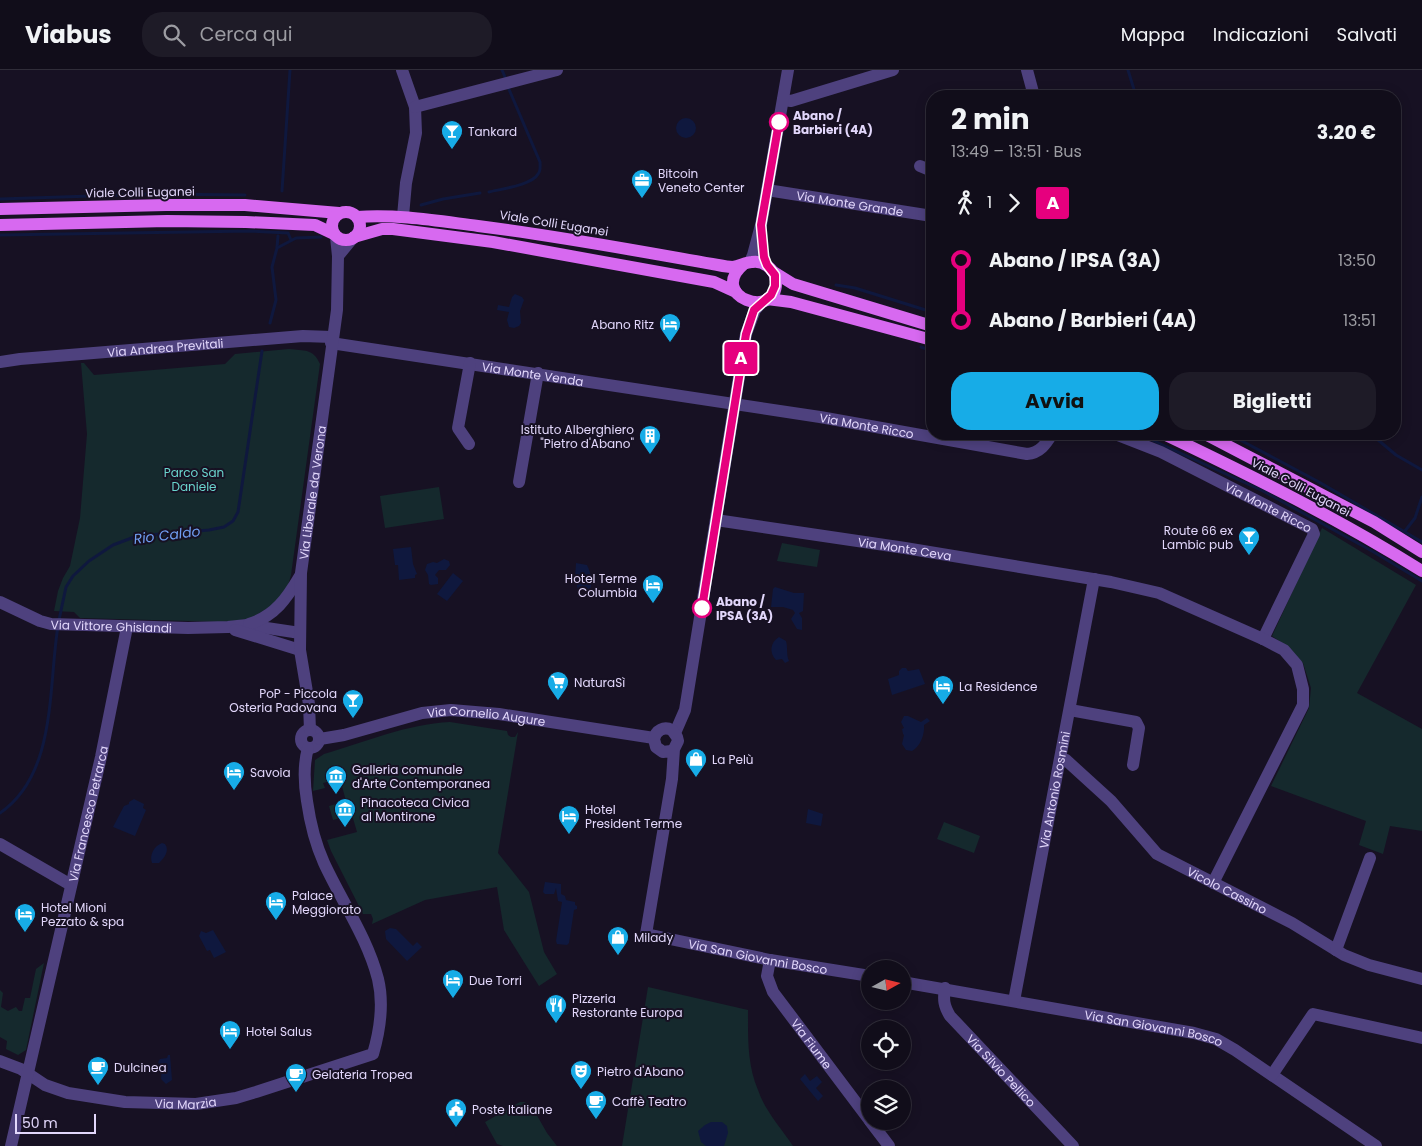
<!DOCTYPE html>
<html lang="it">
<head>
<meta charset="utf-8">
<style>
  :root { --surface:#110d1a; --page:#1e1b27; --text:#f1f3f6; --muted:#9c9ca2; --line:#302d39; --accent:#17ace7 }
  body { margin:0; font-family:Poppins,sans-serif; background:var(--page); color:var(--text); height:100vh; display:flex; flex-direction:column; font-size:19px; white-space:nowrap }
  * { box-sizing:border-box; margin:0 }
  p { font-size:16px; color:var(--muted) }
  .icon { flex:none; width:28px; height:28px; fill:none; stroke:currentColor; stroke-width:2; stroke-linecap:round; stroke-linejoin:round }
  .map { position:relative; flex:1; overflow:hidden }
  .sheet { position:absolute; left:926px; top:20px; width:475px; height:350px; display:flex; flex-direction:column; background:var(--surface); border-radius:20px; box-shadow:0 2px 12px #0003,0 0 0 1px var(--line) }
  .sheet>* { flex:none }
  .badge { padding:0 10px; border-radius:4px; font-size:18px; line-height:32px }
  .needle { width:32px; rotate:82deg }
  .fabs { position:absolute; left:861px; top:890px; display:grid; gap:10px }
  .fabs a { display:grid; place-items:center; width:50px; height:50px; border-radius:50%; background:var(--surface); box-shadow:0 2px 12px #0003,0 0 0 1px var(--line); font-size:25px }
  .scale { position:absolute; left:15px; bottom:12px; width:81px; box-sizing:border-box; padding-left:5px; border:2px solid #e2d7fb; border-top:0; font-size:14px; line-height:18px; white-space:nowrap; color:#e2d7fb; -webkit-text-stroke:4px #171123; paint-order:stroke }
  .map>.badge { position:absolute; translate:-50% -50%; box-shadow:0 0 0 2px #fff }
  .legs { display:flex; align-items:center; gap:8px; height:55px; padding:0 25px; font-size:16px }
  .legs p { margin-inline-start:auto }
  .summary { display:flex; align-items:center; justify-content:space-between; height:85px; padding:0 25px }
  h1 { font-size:28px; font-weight:700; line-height:38px }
  .action { display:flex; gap:10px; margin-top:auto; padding:10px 25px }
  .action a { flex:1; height:58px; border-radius:20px; background:var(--accent); color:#111; font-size:20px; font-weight:700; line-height:58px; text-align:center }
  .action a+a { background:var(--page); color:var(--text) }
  ul { padding:0 25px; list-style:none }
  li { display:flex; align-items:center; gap:18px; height:60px; font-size:19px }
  li i { display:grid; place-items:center; width:8px; height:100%; margin:0 6px; background:currentColor }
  li i::after { content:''; width:12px; height:12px; margin:-6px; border:4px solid; border-radius:50%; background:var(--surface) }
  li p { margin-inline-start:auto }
  li:first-child i { background:linear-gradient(#0000 50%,currentColor 0) }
  li:last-child i { background:linear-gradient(currentColor 50%,#0000 0) }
  header { display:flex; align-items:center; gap:30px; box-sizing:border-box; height:70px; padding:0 25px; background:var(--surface); border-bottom:1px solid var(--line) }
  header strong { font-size:24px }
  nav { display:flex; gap:28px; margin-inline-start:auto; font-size:18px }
  .search { width:350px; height:45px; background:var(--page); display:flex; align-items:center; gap:12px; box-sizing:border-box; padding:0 18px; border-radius:20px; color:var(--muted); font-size:19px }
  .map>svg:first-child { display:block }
  .green { fill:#15292d }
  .water { fill:#0f183e }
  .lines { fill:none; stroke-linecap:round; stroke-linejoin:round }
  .stream { stroke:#0f183e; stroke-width:3 }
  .minor { stroke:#4e417e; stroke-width:12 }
  .major { stroke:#d769f0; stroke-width:12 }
  .line-1-casing { stroke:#fff; stroke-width:11 }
  .line-1 { stroke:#e6007e; stroke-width:8 }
  .stop-1-dot { fill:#fff; stroke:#e6007e; stroke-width:2.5 }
  .labels { text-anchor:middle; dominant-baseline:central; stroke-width:4; stroke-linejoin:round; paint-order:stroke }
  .stop-label { font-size:12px; font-weight:bold; fill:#e2d7fb; stroke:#171123; text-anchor:start }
  .poi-label { font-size:12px; fill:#e2d7fb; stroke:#171123; text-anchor:start }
  .street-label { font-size:12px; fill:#e2d7fb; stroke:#171123 }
  .park-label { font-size:12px; fill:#6ad4cd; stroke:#171123 }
  .water-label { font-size:14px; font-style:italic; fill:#709df1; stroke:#171123 }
</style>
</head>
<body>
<header>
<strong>Viabus</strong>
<div class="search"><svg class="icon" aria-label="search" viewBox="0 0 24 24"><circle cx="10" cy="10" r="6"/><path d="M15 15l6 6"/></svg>Cerca qui</div>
<nav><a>Mappa</a><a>Indicazioni</a><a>Salvati</a></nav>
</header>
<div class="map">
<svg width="1422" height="1076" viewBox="0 0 1422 1076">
  <rect width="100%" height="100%" fill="#171123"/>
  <g class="green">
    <path d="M289,279C304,281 313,278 320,294L291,505L287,519L279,531L250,549L223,552L80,548L74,542L54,541L58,521L63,508L70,496L80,448L87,364L81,293H84L94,305L225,294L235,284Z"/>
    <polygon points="439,417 444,449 385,458 380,426"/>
    <polygon points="1322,458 1416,515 1357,623 1422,659 1422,761 1390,756 1383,784 1359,775 1366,751 1271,716 1309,638 1311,618 1303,593 1287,576 1272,566"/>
    <polygon points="782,473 820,480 817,497 777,491"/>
    <path d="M450,652L507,661L508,665L511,667H515L518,662L498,783L529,822L544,882L557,904L539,916L504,860L497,817L425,830L372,854L373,849L371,844H363L331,781L327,770L357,762L352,745L333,750L329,736L346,731L340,709L323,713L325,718L313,721L315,690L324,684C365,672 407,654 450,652Z"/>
    <polygon points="944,752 980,766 974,783 937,769"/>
    <polygon points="44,893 26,980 18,985 6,979 7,971 0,967 0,920 3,923 1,937 8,941 16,937 19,941 22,941 25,928 30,928 36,899"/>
    <path d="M648,917L748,940C748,967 747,994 758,1020C765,1041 781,1058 793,1076H622Z"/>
    <polygon points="520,1032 524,1032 531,1035 547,1063 557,1076 503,1076 497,1074 485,1052"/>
  </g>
  <g class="water">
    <circle cx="686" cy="58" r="10"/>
    <polygon points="515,224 522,227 524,230 520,241 521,253 519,256 514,258 509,257 507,250 509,242 497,240 498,235 509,237 512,227"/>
    <polygon points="411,477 413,494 417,504 415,505 415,508 399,510 398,495 395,495 393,479"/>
    <polygon points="444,489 449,491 450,495 446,500 439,500 435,505 438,508 438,514 431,515 429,514 428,505 425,500 427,494 433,492 437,493"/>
    <path d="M576,493L587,495C591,504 593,511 590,520H578L575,508Z"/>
    <polygon points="453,503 463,511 447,531 437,524"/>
    <polygon points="775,517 794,523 804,523 803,541 799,543 802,548 802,560 797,559 791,549 795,543 793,540 783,537 771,537 773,519"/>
    <path d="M779,567L786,571C788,578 786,584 789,591L785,593L782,589L776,590C769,583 770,572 779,567Z"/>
    <polygon points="902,598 906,598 908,601 919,599 925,614 892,625 888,609 899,605 899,601"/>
    <path d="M904,646H908L921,652L927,648L930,651L924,655C925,664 920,677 912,681L906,680L902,674L904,665L903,664L902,659L904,658L901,652Z"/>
    <polygon points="134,729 144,734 143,738 146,740 135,766 113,757 124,736 129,734 129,732"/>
    <polygon points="808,739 823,744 821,756 806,753"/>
    <path d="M162,773L165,774C170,781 164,788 159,793H152C149,785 154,776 162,773Z"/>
    <polygon points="545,812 561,814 561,824 565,826 566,830 575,832 575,835 577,836 577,839 574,840 569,873 567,875 557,874 556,871 562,832 558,831 556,818 554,824 545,824 543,822"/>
    <polygon points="390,858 396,859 413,876 417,872 422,877 407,891 386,869 385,861"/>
    <polygon points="213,860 226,882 214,888 210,880 207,881 199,866 201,861 206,863"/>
    <polygon points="168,985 170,985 172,1010 166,1014 161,1009 162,994 159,994 158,992 160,989 167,988"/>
    <polygon points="805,1004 810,1011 817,1006 822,1012 816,1018 823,1026 818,1031 800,1009"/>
    <polygon points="711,1052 722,1052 727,1056 728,1063 724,1076 706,1076 701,1072 698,1061 705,1055"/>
  </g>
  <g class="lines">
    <g class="stream">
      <polyline points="502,0 505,7"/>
      <polyline points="1128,0 1136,26"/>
      <polyline points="282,121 290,0"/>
      <path d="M489,122C501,119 532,115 538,104C541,101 540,96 540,92L508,17"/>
      <polyline points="0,129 153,124 245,125"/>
      <polyline points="421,135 443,129 480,123"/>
      <polyline points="0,165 251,161 288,163 291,170"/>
      <polyline points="277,177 278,166"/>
      <polyline points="836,215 855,218 932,242"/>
      <polyline points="270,253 276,230 272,197 277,178 296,168 321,167"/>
      <polyline points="921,277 932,281"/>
      <polyline points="1139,364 1263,421 1372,481 1422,511"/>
      <polyline points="1229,364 1319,412 1422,472"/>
      <polyline points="1371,364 1396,385 1422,400"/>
      <polyline points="1405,461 1415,448 1422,427"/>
      <polyline points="59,550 66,517 73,506 89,491 113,475 137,466 209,460 224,457 233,451 238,442 262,281"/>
      <path d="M0,743C57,704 48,617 58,556"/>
    </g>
    <g class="minor">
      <polyline points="402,0 415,37 416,63 406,113 403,146"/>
      <polyline points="1027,0 1034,26"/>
      <polyline points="783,30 791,31 893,0"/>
      <polyline points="415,37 557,0"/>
      <polyline points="920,96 932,101"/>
      <path id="s1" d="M767,120L932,146"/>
      <polyline points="338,186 352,169"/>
      <polyline points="750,192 753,185 761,155 788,0"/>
      <path id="s2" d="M331,273L820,347L1027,384C1040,383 1046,374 1052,364"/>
      <path id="s3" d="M0,292L20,289L303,266L332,267"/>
      <path id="s4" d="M1115,364L1161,382L1312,459L1314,464L1263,569"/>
      <polyline points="469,374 458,358 470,293"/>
      <polyline points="519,412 538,303"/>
      <path id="s5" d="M716,450L905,478L1111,512L1159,523L1263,569L1284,580L1297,595L1303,619V635L1213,813"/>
      <path id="s6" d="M0,532L40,551L51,554L188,558L228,557L247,555L300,563"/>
      <path d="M249,554C275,546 287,528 300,506"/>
      <polyline points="235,560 300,580"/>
      <polyline points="1070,640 1136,652 1139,658 1133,695"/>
      <circle cx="310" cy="669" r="9"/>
      <path id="s7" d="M310,660L309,634L300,580L301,503L337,240L338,186L336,167"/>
      <polyline points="675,663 685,640 746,264 755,240 762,232"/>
      <path id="s8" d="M320,669L344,665L422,643L451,640L499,644L654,668"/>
      <path id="s9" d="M674,679L671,681L663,682L656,677L654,669C656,660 664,656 672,660L677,667L678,671L674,679L672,709L646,864L770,890L870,906"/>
      <path id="s10" d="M1061,689L1066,690L1111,731L1157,784L1292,853L1344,885L1369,895L1422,909"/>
      <polyline points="0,774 71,815"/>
      <polyline points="1336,880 1370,788"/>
      <path id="s11" d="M770,890L767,906L773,922L870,1051"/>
      <path id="s12" d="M902,912L1194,963L1216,969L1235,980L1376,1076"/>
      <path id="s13" d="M945,918C943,930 944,936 950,946L1073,1076"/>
      <path id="s14" d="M1014,931L1094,509"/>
      <path id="s15" d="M0,991L21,999L45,1015L68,1023L125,1032L196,1034L236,1028L256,1022L373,984C380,960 384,934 378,909C367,867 342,832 324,793C315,773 310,752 307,731C304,713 303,696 308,678"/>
      <polyline points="1272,1005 1313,944 1422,968"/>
      <polyline points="870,1051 889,1076"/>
      <path id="s16" d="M11,1076L101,687L127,557"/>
    </g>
    <g class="major">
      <polyline points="0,139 166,135 245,135 339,143"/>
      <circle cx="346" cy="156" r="14"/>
      <path d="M357,147C398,144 438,151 478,156C559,166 638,181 718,195C723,196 728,197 733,197C740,196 746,192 752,192C763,190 775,199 776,211C778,252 706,226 744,194"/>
      <polyline points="0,155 167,151 246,152 315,155 334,164"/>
      <polyline points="354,167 382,159 393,159 493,172 714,212 736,222"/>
      <polyline points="772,201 793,214 932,256"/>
      <polyline points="767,229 791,232 932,270"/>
      <path d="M1164,364C1252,406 1339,449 1422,501"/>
      <polyline points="1205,364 1374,452 1422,482"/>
    </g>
  </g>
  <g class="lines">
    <g class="line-1-casing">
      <polyline id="line-1" points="702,538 746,264 754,240 771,225 775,216 775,205 767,195 764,187 761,155 779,52"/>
    </g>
    <use href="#line-1" class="line-1"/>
  </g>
  <defs>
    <g id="bar-pin" transform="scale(1.125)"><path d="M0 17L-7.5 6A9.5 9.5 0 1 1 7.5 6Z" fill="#17ace7" stroke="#171123"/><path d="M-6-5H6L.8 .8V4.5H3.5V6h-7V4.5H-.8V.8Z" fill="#fff"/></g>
    <g id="office-pin" transform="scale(1.125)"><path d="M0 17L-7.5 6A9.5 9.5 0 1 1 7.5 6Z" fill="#17ace7" stroke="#171123"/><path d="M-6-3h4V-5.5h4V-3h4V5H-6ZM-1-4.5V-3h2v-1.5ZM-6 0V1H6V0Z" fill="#fff"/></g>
    <g id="hotel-pin" transform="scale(1.125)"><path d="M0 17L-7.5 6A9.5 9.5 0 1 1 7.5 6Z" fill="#17ace7" stroke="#171123"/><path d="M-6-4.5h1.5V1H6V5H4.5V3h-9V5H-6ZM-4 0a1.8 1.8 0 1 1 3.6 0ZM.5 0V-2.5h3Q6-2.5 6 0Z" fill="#fff"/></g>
    <g id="building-pin" transform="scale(1.125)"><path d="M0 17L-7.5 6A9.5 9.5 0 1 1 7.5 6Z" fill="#17ace7" stroke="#171123"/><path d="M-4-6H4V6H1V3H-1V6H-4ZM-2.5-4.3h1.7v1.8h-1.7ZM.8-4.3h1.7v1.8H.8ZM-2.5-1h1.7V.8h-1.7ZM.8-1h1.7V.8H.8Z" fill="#fff"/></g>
    <g id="supermarket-pin" transform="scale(1.125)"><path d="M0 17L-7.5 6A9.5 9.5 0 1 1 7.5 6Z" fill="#17ace7" stroke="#171123"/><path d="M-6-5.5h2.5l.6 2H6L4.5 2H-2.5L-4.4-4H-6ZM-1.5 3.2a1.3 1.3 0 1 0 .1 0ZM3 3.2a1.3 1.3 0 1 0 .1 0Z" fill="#fff"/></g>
    <g id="shop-pin" transform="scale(1.125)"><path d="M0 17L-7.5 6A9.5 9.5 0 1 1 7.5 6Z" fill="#17ace7" stroke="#171123"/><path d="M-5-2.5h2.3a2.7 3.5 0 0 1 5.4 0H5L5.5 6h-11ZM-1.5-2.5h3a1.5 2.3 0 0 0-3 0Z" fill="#fff"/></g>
    <g id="museum-pin" transform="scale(1.125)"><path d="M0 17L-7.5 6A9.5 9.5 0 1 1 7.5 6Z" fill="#17ace7" stroke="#171123"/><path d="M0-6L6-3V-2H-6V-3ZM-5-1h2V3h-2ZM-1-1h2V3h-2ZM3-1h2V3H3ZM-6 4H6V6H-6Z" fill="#fff"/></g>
    <g id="restaurant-pin" transform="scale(1.125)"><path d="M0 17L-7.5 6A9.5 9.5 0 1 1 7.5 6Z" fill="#17ace7" stroke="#171123"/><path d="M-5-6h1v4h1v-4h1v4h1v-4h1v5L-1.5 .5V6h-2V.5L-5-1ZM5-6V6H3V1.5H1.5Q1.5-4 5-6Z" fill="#fff"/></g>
    <g id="cafe-pin" transform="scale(1.125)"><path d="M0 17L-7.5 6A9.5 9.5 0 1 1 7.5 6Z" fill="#17ace7" stroke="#171123"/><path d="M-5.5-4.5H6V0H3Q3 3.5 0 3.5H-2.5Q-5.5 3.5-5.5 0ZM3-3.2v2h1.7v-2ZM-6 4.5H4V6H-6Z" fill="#fff"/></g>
    <g id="theatre-pin" transform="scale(1.125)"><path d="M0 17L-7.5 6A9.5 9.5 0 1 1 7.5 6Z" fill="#17ace7" stroke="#171123"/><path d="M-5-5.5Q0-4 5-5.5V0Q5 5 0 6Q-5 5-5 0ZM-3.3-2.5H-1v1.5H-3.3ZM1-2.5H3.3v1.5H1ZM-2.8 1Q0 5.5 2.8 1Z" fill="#fff"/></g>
    <g id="civic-pin" transform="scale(1.125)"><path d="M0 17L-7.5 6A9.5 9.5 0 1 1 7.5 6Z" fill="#17ace7" stroke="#171123"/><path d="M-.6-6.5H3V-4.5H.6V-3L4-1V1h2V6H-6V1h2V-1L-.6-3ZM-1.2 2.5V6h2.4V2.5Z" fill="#fff"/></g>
  </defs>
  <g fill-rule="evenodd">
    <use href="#bar-pin" x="452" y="61"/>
    <use href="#office-pin" x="642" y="110"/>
    <use href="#hotel-pin" x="670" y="254"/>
    <use href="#building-pin" x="650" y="366"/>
    <use href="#bar-pin" x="1249" y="467"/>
    <use href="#hotel-pin" x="653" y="515"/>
    <use href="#supermarket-pin" x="558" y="612"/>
    <use href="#hotel-pin" x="943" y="616"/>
    <use href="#bar-pin" x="353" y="630"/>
    <use href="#shop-pin" x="696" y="689"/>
    <use href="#hotel-pin" x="234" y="702"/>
    <use href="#museum-pin" x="336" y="706"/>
    <use href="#museum-pin" x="345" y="739"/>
    <use href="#hotel-pin" x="569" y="746"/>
    <use href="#hotel-pin" x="276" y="832"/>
    <use href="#hotel-pin" x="25" y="844"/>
    <use href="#shop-pin" x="618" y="867"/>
    <use href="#hotel-pin" x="453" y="910"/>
    <use href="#restaurant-pin" x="556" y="935"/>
    <use href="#hotel-pin" x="230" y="961"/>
    <use href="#cafe-pin" x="98" y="997"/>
    <use href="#theatre-pin" x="581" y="1001"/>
    <use href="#cafe-pin" x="296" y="1004"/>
    <use href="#cafe-pin" x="596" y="1031"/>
    <use href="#civic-pin" x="456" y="1039"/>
  </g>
  <g class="stop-1-dot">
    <circle cx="779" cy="52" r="9"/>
    <circle cx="702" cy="538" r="9"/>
  </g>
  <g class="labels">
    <g class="stop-label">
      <text x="793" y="45">Abano /<tspan x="793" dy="14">Barbieri (4A)</tspan></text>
      <text x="716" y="531">Abano /<tspan x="716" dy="14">IPSA (3A)</tspan></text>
    </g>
    <g class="poi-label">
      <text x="468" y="61">Tankard</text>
      <text x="658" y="103">Bitcoin<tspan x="658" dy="14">Veneto Center</tspan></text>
      <text x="654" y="254" text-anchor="end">Abano Ritz</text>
      <text x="634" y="359" text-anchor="end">Istituto Alberghiero<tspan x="634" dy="14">"Pietro d'Abano"</tspan></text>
      <text x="1233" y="460" text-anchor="end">Route 66 ex<tspan x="1233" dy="14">Lambic pub</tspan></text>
      <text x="637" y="508" text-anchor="end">Hotel Terme<tspan x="637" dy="14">Columbia</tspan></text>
      <text x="574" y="612">NaturaSì</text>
      <text x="959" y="616">La Residence</text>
      <text x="337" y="623" text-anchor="end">PoP - Piccola<tspan x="337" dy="14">Osteria Padovana</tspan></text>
      <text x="712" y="689">La Pelù</text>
      <text x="352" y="699">Galleria comunale<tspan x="352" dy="14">d'Arte Contemporanea</tspan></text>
      <text x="250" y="702">Savoia</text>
      <text x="361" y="732">Pinacoteca Civica<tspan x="361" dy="14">al Montirone</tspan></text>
      <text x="585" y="739">Hotel<tspan x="585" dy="14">President Terme</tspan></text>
      <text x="292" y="825">Palace<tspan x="292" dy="14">Meggiorato</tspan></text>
      <text x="41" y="837">Hotel Mioni<tspan x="41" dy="14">Pezzato &amp; spa</tspan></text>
      <text x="634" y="867">Milady</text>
      <text x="469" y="910">Due Torri</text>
      <text x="572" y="928">Pizzeria<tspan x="572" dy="14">Restorante Europa</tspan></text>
      <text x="246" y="961">Hotel Salus</text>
      <text x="114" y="997">Dulcinea</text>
      <text x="597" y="1001">Pietro d'Abano</text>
      <text x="312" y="1004">Gelateria Tropea</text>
      <text x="612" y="1031">Caffè Teatro</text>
      <text x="472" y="1039">Poste Italiane</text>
    </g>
    <g class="street-label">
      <text transform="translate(140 122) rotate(-1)">Viale Colli Euganei</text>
      <text stroke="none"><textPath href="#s1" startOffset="84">Via Monte Grande</textPath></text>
      <text transform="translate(554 153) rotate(9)">Viale Colli Euganei</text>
      <text stroke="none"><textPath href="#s3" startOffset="166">Via Andrea Previtali</textPath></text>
      <text stroke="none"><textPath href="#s2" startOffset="204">Via Monte Venda</textPath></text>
      <text stroke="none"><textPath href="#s2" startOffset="542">Via Monte Ricco</textPath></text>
      <text transform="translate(1301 417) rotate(28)">Viale Colli Euganei</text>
      <text stroke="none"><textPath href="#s7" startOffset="239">Via Liberale da Verona</textPath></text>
      <text stroke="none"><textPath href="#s4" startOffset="170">Via Monte Ricco</textPath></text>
      <text stroke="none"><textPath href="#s5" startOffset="191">Via Monte Ceva</textPath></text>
      <text stroke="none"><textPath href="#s6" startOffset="116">Via Vittore Ghislandi</textPath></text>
      <text stroke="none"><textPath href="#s8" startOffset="170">Via Cornelio Augure</textPath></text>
      <text stroke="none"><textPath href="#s14" startOffset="215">Via Antonio Rosmini</textPath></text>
      <text stroke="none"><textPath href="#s16" startOffset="341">Via Francesco Petrarca</textPath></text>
      <text stroke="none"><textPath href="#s10" startOffset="215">Vicolo Cassino</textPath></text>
      <text stroke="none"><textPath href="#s9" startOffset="375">Via San Giovanni Bosco</textPath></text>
      <text stroke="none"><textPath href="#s12" startOffset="256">Via San Giovanni Bosco</textPath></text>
      <text stroke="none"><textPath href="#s11" startOffset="98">Via Fiume</textPath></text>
      <text stroke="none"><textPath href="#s13" startOffset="104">Via Silvio Pellico</textPath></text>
      <text stroke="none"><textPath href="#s15" startOffset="194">Via Marzia</textPath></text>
    </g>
    <g class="park-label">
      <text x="194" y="402">Parco San<tspan x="194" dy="14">Daniele</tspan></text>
    </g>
    <g class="water-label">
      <text transform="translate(167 465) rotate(-7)">Rio Caldo</text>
    </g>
  </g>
</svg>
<div class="fabs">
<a><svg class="needle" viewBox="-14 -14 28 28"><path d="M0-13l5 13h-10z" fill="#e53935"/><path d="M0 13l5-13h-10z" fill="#9c9ca2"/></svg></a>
<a><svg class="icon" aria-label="locate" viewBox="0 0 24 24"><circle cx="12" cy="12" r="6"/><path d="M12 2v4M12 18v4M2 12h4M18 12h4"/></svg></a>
<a><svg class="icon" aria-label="layers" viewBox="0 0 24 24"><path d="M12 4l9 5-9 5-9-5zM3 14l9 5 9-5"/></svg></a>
</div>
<div class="scale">50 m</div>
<b class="badge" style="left:741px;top:288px;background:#e6007e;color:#fff">A</b>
<section class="sheet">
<div class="summary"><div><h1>2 min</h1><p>13:49 – 13:51 · Bus</p></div><b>3.20 €</b></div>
<div class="legs"><svg class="icon" aria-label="walk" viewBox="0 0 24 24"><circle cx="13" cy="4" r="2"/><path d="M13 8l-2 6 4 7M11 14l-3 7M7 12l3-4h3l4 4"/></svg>1<svg class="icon" aria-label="forward" viewBox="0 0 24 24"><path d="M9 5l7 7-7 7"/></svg><b class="badge" style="background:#e6007e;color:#fff">A</b></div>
<ul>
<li><i style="color:#e6007e"></i><b>Abano / IPSA (3A)</b><p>13:50</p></li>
<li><i style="color:#e6007e"></i><b>Abano / Barbieri (4A)</b><p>13:51</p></li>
</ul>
<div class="action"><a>Avvia</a><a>Biglietti</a></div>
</section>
</div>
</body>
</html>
